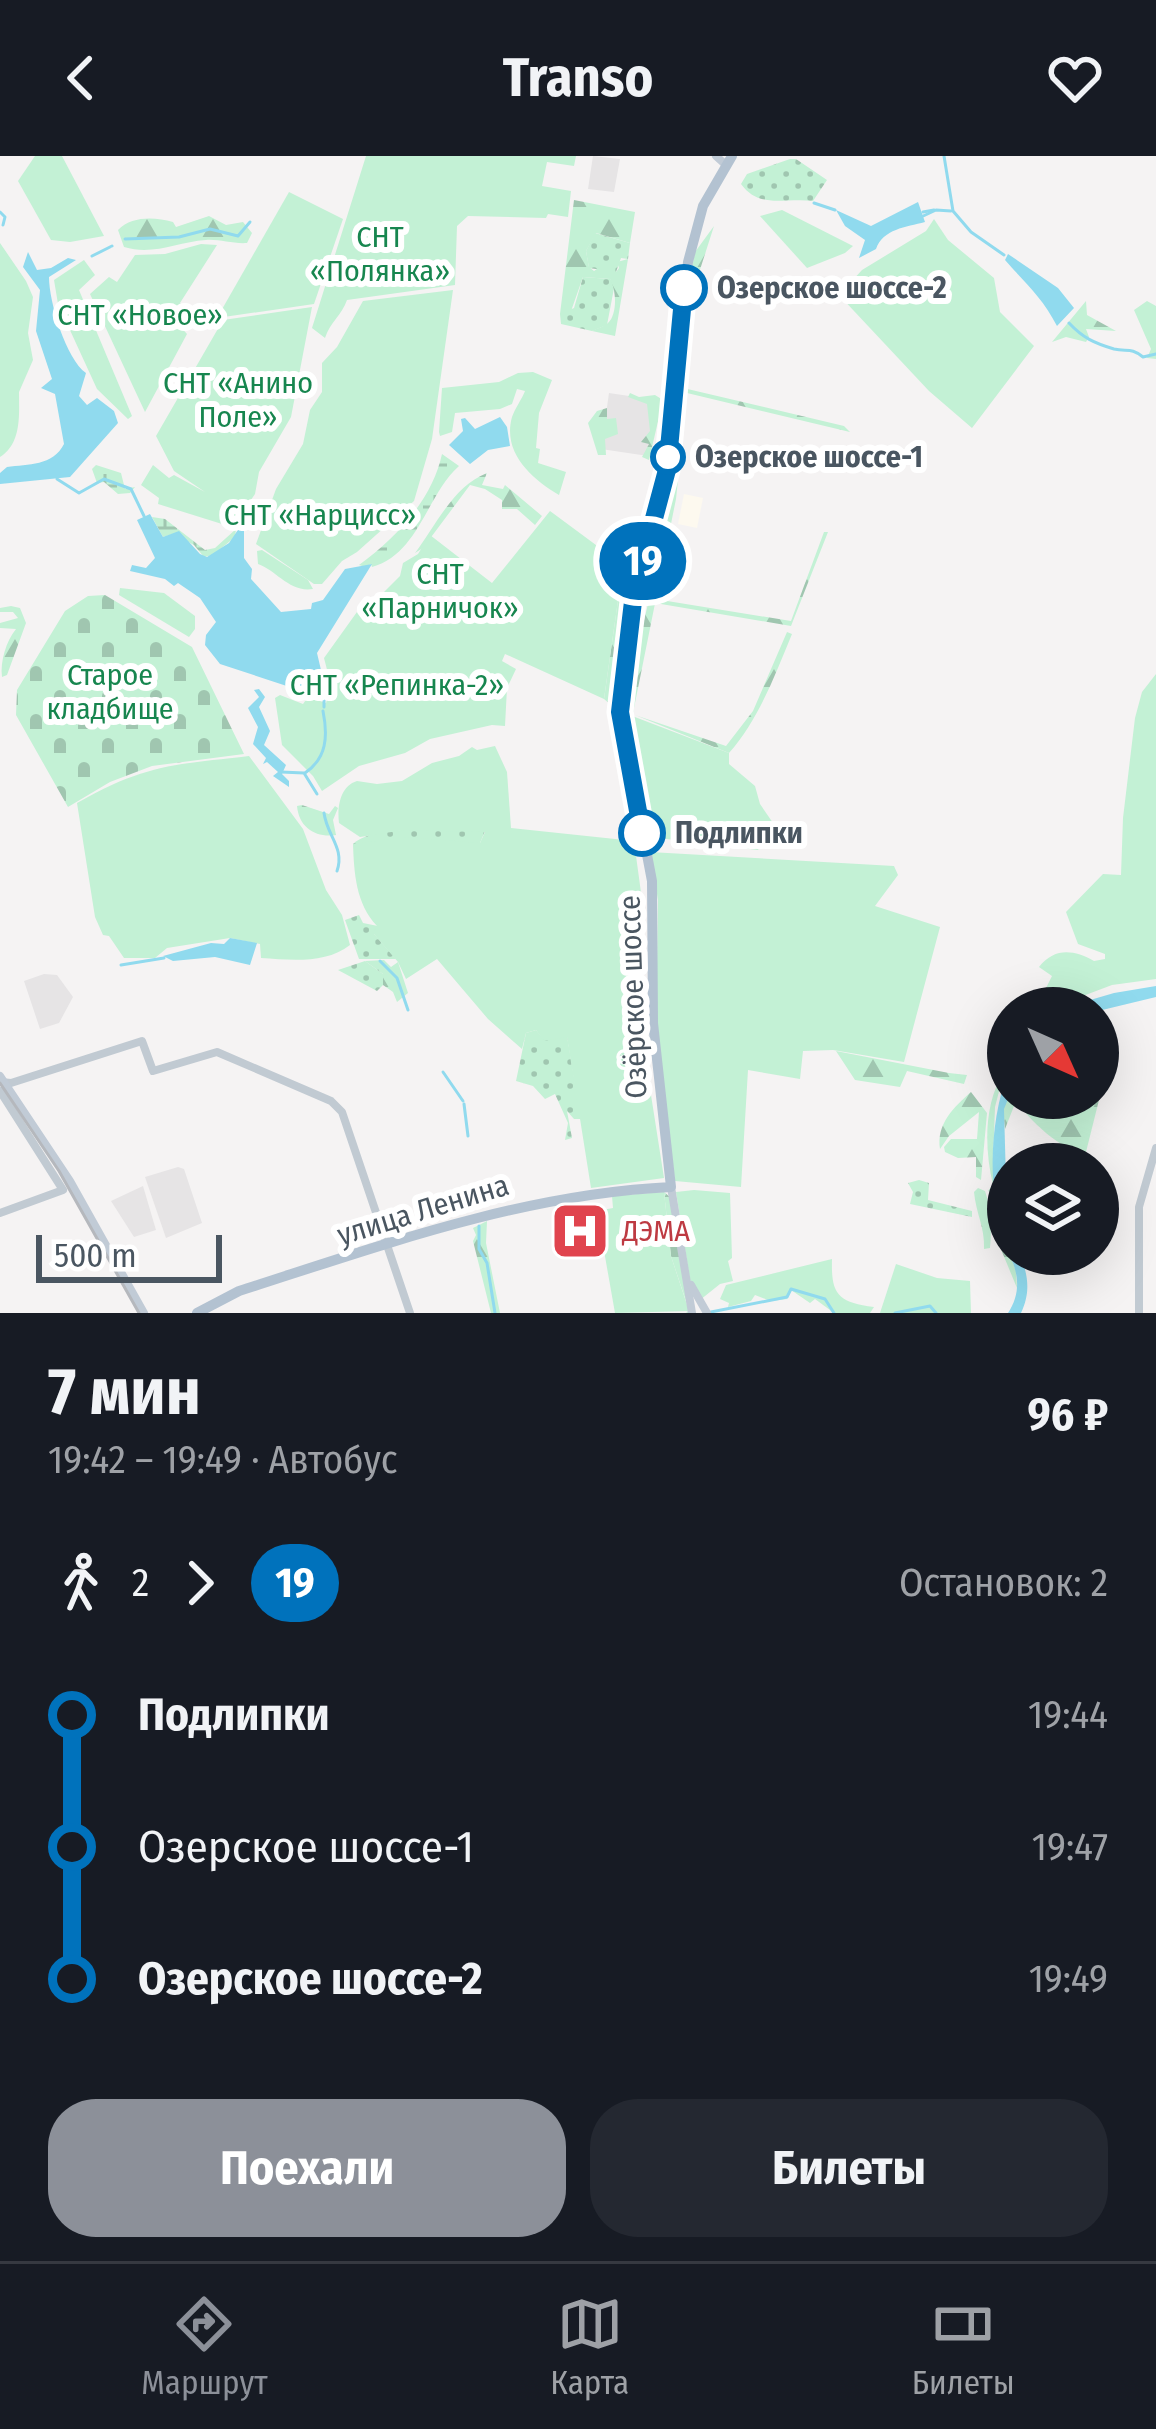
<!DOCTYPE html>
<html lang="ru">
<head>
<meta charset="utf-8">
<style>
  :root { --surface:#171b24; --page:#242831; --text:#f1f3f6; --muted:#9ea1a6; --line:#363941; --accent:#8c9099 }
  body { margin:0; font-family:"Fira Sans Condensed",sans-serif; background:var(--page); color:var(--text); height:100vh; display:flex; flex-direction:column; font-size:45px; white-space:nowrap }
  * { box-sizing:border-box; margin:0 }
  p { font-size:39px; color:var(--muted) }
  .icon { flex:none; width:66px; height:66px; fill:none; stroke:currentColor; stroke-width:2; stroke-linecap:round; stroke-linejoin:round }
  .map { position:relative; height:1157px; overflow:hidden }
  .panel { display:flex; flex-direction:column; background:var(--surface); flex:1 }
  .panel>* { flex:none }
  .badge { padding:0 24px; border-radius:39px; font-size:42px; line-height:78px }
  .needle { width:78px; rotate:135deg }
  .buttons { position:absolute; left:987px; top:831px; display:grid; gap:24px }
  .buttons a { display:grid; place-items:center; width:132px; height:132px; border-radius:50%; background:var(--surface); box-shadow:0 12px 48px #0002; font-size:60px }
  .scale { position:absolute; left:36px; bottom:30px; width:186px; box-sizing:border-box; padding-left:12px; border:6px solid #4a5661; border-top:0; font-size:33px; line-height:42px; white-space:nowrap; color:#4a5661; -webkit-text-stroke:9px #fff; paint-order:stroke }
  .map>.badge { position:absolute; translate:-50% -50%; box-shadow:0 0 0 6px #fff }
  .legs { display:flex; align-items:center; gap:18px; height:132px; padding:0 48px; font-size:39px }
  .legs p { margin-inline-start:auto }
  .overview { display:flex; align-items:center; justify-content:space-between; height:204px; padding:0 48px }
  h1 { font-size:66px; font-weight:700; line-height:90px }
  .cta { display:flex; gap:24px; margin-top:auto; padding:24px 48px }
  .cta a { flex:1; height:138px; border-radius:48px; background:var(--accent); color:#fff; font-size:48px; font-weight:700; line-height:138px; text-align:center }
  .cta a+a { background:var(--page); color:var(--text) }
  ul { padding:0 48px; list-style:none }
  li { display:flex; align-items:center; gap:42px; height:132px; font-size:45px }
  li i { display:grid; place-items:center; width:18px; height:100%; margin:0 15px; background:currentColor }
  li i::after { content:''; width:30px; height:30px; margin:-15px; border:9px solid; border-radius:50%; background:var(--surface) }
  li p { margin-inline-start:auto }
  li:first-child i { background:linear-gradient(#0000 50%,currentColor 0) }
  li:last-child i { background:linear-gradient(currentColor 50%,#0000 0) }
  header { display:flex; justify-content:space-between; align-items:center; height:156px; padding:0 48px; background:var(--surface); font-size:54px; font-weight:700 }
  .menu { display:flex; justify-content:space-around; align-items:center; height:168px; border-top:3px solid var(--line); background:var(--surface); font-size:33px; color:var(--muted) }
  .menu a { display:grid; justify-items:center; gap:6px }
  .menu .current { color:var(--accent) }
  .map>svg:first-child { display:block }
  .commercial { fill:#fdf9ef }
  .education { fill:#e6e4e5 }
  .grass { fill:url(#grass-dots) }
  .forest { fill:url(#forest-firs) }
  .wetland { fill:url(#wetland-marsh) }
  .cemetery { fill:url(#cemetery-stones) }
  .garden { fill:#c3f1d5 }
  .water { fill:#90daee }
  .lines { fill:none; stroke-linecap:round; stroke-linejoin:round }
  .stream { stroke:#90daee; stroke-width:3 }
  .tertiary { stroke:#c1cad2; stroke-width:8 }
  .secondary { stroke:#c1cbd6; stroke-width:8 }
  .primary { stroke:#b3c2d1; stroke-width:10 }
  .tram { stroke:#b5b8bd; stroke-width:3 }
  .line-1-casing { stroke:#fff; stroke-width:27 }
  .line-1 { stroke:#0072bc; stroke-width:18 }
  .stop-1-dot { fill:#fff; stroke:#0072bc; stroke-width:6 }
  .labels { text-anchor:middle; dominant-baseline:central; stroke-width:12; stroke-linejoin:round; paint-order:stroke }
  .park-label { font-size:30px; fill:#17864f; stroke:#fff }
  .stop-label { font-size:30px; font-weight:bold; fill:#4a5661; stroke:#fff; text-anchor:start }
  .street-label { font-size:30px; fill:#4a5661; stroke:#fff }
  .health-label { font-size:30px; fill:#be3a42; stroke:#fff; text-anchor:start }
</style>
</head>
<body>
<header><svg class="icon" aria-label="back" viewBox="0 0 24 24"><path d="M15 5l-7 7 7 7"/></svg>Transo<svg class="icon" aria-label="heart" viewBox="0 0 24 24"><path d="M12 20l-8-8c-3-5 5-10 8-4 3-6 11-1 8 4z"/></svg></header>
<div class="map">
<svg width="1156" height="1157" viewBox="0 0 1156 1157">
  <defs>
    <pattern id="grass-dots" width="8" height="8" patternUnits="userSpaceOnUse" patternTransform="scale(3)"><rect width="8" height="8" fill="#c3f1d5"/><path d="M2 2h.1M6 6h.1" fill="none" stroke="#a0c6b0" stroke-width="1.8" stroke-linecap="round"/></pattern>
    <pattern id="forest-firs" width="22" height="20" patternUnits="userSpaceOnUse" patternTransform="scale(3)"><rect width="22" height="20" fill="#c3f1d5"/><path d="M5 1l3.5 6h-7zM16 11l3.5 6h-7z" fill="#a0c6b0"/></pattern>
    <pattern id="wetland-marsh" width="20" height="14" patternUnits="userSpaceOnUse" patternTransform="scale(3)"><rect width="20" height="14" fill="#c3f1d5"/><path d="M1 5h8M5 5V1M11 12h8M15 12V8" fill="none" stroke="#a0c6b0"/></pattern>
    <pattern id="cemetery-stones" width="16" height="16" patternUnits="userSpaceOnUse" patternTransform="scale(3)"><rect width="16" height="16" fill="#c3f1d5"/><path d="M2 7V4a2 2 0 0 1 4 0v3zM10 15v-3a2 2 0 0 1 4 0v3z" fill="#a0c6b0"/></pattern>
  </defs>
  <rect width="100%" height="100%" fill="#f5f3f3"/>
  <polygon class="commercial" points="684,338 703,342 697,372 678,368"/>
  <g class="education">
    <polygon points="593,0 620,3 614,36 588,33"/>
    <polygon points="609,237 656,244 648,300 601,293"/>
    <polygon points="44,818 57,819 73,841 59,867 40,873 24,825"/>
    <polygon points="178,1011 184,1013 202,1067 166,1082 145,1021"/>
    <polygon points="143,1030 156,1074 134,1081 111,1045"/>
  </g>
  <g class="grass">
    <path d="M790,3H796L827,24L813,45C785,41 760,54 741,28L747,18Z"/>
    <polygon points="595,77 630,87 628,103 621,102 616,116 589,112 586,95"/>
    <polygon points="583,121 610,123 615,127 607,169 592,175 561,168 560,158 574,152"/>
    <path d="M485,675L480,687L353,688C377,666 452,676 485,675Z"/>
    <polygon points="359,759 363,767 378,770 374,778 396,803 359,803 345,764"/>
    <polygon points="365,805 383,818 383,829 377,835 338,814"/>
    <polygon points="536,874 541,880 567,880 581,963 574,963 567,955 572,982 565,984 568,967 555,938 545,943 533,930 516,925 526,877"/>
    <polygon points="919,1024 929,1027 928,1044 972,1055 972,1061 910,1048 913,1036 908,1027"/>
  </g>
  <g class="forest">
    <path d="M574,44L635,56L630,87L596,77L586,95L589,111L594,115L603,109L616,116L619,112L617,106L628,103L615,180L592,175C597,172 604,171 608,167C618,158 616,132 610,123L583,121L570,158H560Z"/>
    <path d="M209,60L226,69L243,66L252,77L247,87C233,88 219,83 206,84C177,86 153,100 124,91L118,74C132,60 154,61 173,66L176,71Z"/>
    <polygon points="714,70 697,123 687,230 679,226 691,135 688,133 695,96"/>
    <polygon points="1086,145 1087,159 1116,175 1086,173 1089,181 1086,186 1066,181 1052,186"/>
    <polygon points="1147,145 1156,150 1156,203 1147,202 1151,193 1134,154"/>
    <polygon points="679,231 844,270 850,276 687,237 676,343 633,557 623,553 651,435 652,399 660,379 657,370 673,304"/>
    <polygon points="630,237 639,241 655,239 663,244 649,304 642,301 649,288 641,286 650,275 647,248 628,241"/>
    <polygon points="607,252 607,263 616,262 618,278 605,283 606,299 598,299 588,267 597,255"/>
    <path d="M487,317L482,329L503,333L505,329L542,360L535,369L517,353H502V344L485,333L470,329L423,392L415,397C435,371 453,330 487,317Z"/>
    <polygon points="824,376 828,376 791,470 661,448 655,443 791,465"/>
    <path d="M262,394L308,424L313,433C290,437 276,414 258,408L257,395Z"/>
    <polygon points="623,409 631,424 616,537 610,548 604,543"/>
    <path d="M11,450L20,452L26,467L7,519L2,521C0,506 6,485 16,473L0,472V467L18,462L13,456H0V452Z"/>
    <path d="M787,476L792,478C775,519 759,563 729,597L635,559L726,590L753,555Z"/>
    <path d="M302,649L329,658L335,650L338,652L333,664L336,679C316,682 299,672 297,650Z"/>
    <polygon points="384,804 391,811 398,806 408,837 397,846 393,836 383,829 383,818 365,805"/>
    <polygon points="836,895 949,917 967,919 964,928 907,915 900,931 855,924"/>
    <path d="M1098,896L1114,912L1103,928L1086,996C1062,997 1029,963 1016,945L1005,973L1003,953L1008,942H1098Z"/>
    <path d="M1004,916L995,951L993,1006L1001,1075L1016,1115L1017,1132L1000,1091L994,1038L988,1035L993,1029C984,991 984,947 1004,916Z"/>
    <path d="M971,936L987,957L981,1024L976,1021V1001L958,1002L945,996L944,991L951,983H977L979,956L949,980L940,993C936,968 954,951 971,936Z"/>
    <path d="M978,1032L985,1035C991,1052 992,1073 990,1092L984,1093C985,1071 976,1058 974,1036Z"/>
    <polygon points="664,1036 670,1041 691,1157 686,1157 689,1154 671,1100"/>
    <polygon points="487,1065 486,1087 500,1157 491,1157 473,1085 476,1079 473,1072"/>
  </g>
  <g class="wetland">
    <path d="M442,298L459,310C427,338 419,398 372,411L371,408L365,411L359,409C396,382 432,344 442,298Z"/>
    <polygon points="96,309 121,317 125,333 135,331 130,337 118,338 104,326 97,327 92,313"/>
    <polygon points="152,361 165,363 205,394 215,392 236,373 235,381 213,399 204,401 194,389 173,378 163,381"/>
  </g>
  <polygon class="cemetery" points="105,439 192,491 244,598 152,610 110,626 68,651 16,559 17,534 65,455 88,440"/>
  <g class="garden">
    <polygon points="35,0 62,0 104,80 70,86 51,84 18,25"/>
    <path d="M366,0H576L574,10L547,6L542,30L571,35L568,61L548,58L546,62L468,60L457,70L455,129L347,144C342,159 330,166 325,182L312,172Z"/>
    <polygon points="289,36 343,63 314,148 217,162"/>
    <polygon points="782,54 853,90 845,97 807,112 760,60"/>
    <polygon points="934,63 948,84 994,122 1000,156 1034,190 972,272 929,235 839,139 862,114 926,75"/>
    <path d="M0,87L26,125L33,141L28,177L33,204L19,236C19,258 22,287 0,301Z"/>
    <polygon points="201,88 217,89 180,147 186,152 177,167 187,178 145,256 90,138 109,121 117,126 135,99 165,98"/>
    <polygon points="84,104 95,119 79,134 132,260 128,263 97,233 58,148 54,124"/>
    <polygon points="453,134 432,283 414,345 357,396 342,405 322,428 314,428 256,388 276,333 303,288 310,254 322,236 322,207 337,191 363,145"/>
    <polygon points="312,151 291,261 259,316 255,338 236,366 222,368 158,348 159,342 141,329 153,309 169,322 174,319 205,336 174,315 156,280 223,164"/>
    <path d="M533,216L552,224L539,257L536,292L540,293L538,307L566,316L559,339C532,323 502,297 512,261C515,252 522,243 525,235L517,233L512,248L500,253L455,257L452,276L440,280L439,276L442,232L499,226L518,217Z"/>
    <polygon points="550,355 623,409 604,543 505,498 502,505 516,513 507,532 505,570 492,569 430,583 405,597 359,610 322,635 313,620 282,589 275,542 280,539 303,548 308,541 326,547 331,529 324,502 367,442 373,447 400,420 403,407 418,398 430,379 492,427"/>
    <polygon points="120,432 164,437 195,460 195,473 189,481 119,439"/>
    <path d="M1156,518V823L1112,829L1051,852L1045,834L1052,820L1039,811C1055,791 1074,794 1094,805L1105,803V798L1078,788L1066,756L1103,718L1121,719L1123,662L1135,562L1142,536Z"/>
    <polygon points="627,558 729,597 729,608 755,630 760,648 773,667 758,694 650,681 632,603"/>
    <path d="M495,590L507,616L511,672L634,685L642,744L643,854L638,856L664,1022L591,1032L567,881L544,885L536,874L526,877L522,893L488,863L437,803L406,823L398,806L373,777L377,770C356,748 354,717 353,688L406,681L480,687L485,676L404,674L360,681L339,667C337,651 340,630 357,625L377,628L402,625L432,607L459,600L472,591L477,594Z"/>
    <path d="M249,600L303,673L326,734L342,759L350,789C326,808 291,804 261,802L260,788L230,782L167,792L155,802H124L109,780L103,779L95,761L77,647C146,608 173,609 249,600Z"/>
    <polygon points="650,696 894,710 898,719 875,750 940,771 904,906 833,894 803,895 800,923 748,914 741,1031 675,1025 656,873 658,744"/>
    <polygon points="694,1034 730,1037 732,1102 728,1105 733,1125 720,1128 700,1144 690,1124 676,1036"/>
    <polygon points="664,1036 671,1100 689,1155 615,1157 597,1055 613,1052 612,1040"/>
    <path d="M832,1103C831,1138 837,1146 874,1151L870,1157H834L815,1143L810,1147L791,1134L787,1143L771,1145L755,1139L751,1145L728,1151L729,1147L720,1143L726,1129Z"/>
    <polygon points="896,1108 937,1122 970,1125 971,1157 880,1157"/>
  </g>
  <g class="water">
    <path d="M918,46L925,66C906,71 883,73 876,93L859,102L865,84L845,70L836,54L871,70Z"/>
    <path d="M28,96L37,114L51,112L68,102L76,104L49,121C49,146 66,203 86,217L79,240L87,249L97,242L114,255L118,267L70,321L0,328V317L7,311C28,308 53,310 64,288L55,238L41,232L52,223L36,175L40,134L23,111Z"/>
    <path d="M1008,98L1058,132L1074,152L1057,170C1042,141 1026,128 1005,104Z"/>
    <polygon points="500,261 507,271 510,290 488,294 470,308 449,289 463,275 461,263 465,262 475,273"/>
    <polygon points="150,358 163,381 179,375 200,398 207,401 229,387 244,365 244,402 252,413 251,423 281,456 311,453 312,447 323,444 345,413 372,408 317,497 321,514 317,521 324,541 317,530 311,538 220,508 205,489 206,479 216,466 200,442 178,427 174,430 165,423 130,415 132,409 146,412 155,402 137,364"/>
    <polygon points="259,533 265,541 259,551 270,575 264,589 286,609 282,618 289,625 289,631 273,620 278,616 267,606 263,608 266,602 253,588 258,571 248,552 259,541 254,534"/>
    <polygon points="230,782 257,787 250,809 215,801 173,805 163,800 211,787 224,788"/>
    <polygon points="1156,830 1156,841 1098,855 1063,852 1114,837"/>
    <path d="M1008,915V943L1004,953L1008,1097C987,1039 988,972 1008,915Z"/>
    <path d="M1009,1098H1020C1028,1119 1031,1136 1021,1157H1008C1021,1137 1019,1118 1009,1098Z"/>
  </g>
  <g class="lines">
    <g class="stream">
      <polyline points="944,0 953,55 971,76 1004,99"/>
      <polyline points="814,47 835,54"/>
      <polyline points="0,56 5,61 3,69"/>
      <polyline points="923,56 934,54"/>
      <polyline points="921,61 936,54 951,55"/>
      <polyline points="125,83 179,81 210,73 238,80 250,66"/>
      <polyline points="92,100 112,90"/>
      <path d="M1069,167C1083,182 1094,187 1114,193C1127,196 1131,191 1143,201L1156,198"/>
      <polyline points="57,323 79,337 104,323 131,333 144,360"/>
      <polyline points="324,551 324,541"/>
      <polyline points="281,616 304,617 317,638"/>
      <path d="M305,617C327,602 328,580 323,555"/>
      <path d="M324,657C327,680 345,692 337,715"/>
      <polyline points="380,805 397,822 408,854"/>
      <polyline points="121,809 164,802"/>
      <polyline points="443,916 463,945"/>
      <polyline points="464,948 468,980"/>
      <polyline points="479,1070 479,1093 487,1107 495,1157"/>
      <polyline points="711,1156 787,1141 791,1133 825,1143 834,1157"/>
      <polyline points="895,1157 930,1150 936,1157"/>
    </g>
    <g class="tertiary">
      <polyline points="1,926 11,927 142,885 153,915 217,896 331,945 342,956 410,1157"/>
      <polyline points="0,935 63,1034 0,1057"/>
      <polyline points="1139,1157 1139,1051 1156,992"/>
    </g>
    <g class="secondary">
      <polyline points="716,0 726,9"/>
      <polyline points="0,920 70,1025 144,1157"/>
      <polyline points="671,1031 692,1157"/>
      <polyline points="691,1129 707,1157"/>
    </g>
    <path class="primary" d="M197,1157L239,1135C380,1090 522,1038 671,1031L653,867L652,725L620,556L634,437L667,311L688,106L703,50L732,0"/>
    <polyline class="tram" points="0,927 59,1015 139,1157"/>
  </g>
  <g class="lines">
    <g class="line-1-casing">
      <polyline id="line-1" points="642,677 620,556 634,437 667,314 684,132"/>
    </g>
    <use href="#line-1" class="line-1"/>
  </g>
  <defs>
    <g id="hospital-square" transform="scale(3)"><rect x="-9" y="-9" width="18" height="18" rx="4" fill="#e0444e" stroke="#fff"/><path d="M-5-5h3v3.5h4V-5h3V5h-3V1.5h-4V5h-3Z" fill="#fff"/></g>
  </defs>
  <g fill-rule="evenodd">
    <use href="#hospital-square" x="580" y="1075"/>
  </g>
  <g class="stop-1-dot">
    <circle cx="684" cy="132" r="21"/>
    <circle cx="668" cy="301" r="15"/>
    <circle cx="642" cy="677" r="21"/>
  </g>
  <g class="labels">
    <g class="park-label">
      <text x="380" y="81">СНТ<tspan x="380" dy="34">«Полянка»</tspan></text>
      <text x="140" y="159">СНТ «Новое»</text>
      <text x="238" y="227">СНТ «Анино<tspan x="238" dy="34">Поле»</tspan></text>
      <text x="320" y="359">СНТ «Нарцисс»</text>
      <text x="440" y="418">СНТ<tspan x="440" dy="34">«Парничок»</tspan></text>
      <text x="110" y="519">Старое<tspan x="110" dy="34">кладбище</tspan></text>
      <text x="397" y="529">СНТ «Репинка-2»</text>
    </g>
    <g class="stop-label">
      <text x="717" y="132">Озерское шоссе-2</text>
      <text x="695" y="301">Озерское шоссе-1</text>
      <text x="675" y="677">Подлипки</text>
    </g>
    <g class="street-label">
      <text transform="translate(633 841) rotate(-92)">Озёрское шоссе</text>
      <text transform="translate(423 1054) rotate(-17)">улица Ленина</text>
    </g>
    <g class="health-label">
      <text x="622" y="1075">ДЭМА</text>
    </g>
  </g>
</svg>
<div class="buttons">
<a><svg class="needle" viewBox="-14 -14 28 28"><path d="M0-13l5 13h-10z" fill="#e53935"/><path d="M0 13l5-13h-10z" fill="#9ea1a6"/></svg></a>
<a><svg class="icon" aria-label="layers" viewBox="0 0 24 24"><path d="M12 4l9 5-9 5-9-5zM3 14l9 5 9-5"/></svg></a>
</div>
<div class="scale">500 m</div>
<b class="badge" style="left:643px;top:405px;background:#0072bc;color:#fff">19</b>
</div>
<section class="panel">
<div class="overview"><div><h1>7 мин</h1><p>19:42 – 19:49 · Автобус</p></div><b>96 ₽</b></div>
<div class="legs"><svg class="icon" aria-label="walk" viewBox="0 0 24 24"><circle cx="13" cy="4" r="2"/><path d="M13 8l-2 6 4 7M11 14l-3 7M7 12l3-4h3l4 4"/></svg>2<svg class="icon" aria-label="forward" viewBox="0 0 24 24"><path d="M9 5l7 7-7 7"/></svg><b class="badge" style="background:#0072bc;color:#fff">19</b><p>Остановок: 2</p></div>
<ul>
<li><i style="color:#0072bc"></i><b>Подлипки</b><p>19:44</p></li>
<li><i style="color:#0072bc"></i><span>Озерское шоссе-1</span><p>19:47</p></li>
<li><i style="color:#0072bc"></i><b>Озерское шоссе-2</b><p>19:49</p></li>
</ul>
<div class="cta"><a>Поехали</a><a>Билеты</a></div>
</section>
<nav class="menu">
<a class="current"><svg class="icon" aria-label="directions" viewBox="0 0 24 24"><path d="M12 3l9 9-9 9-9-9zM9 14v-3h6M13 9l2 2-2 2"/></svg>Маршрут</a>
<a><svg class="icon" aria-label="map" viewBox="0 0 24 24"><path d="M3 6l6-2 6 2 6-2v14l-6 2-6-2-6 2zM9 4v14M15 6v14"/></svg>Карта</a>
<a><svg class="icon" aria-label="tickets" viewBox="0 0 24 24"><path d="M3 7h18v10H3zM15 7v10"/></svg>Билеты</a>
</nav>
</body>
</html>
